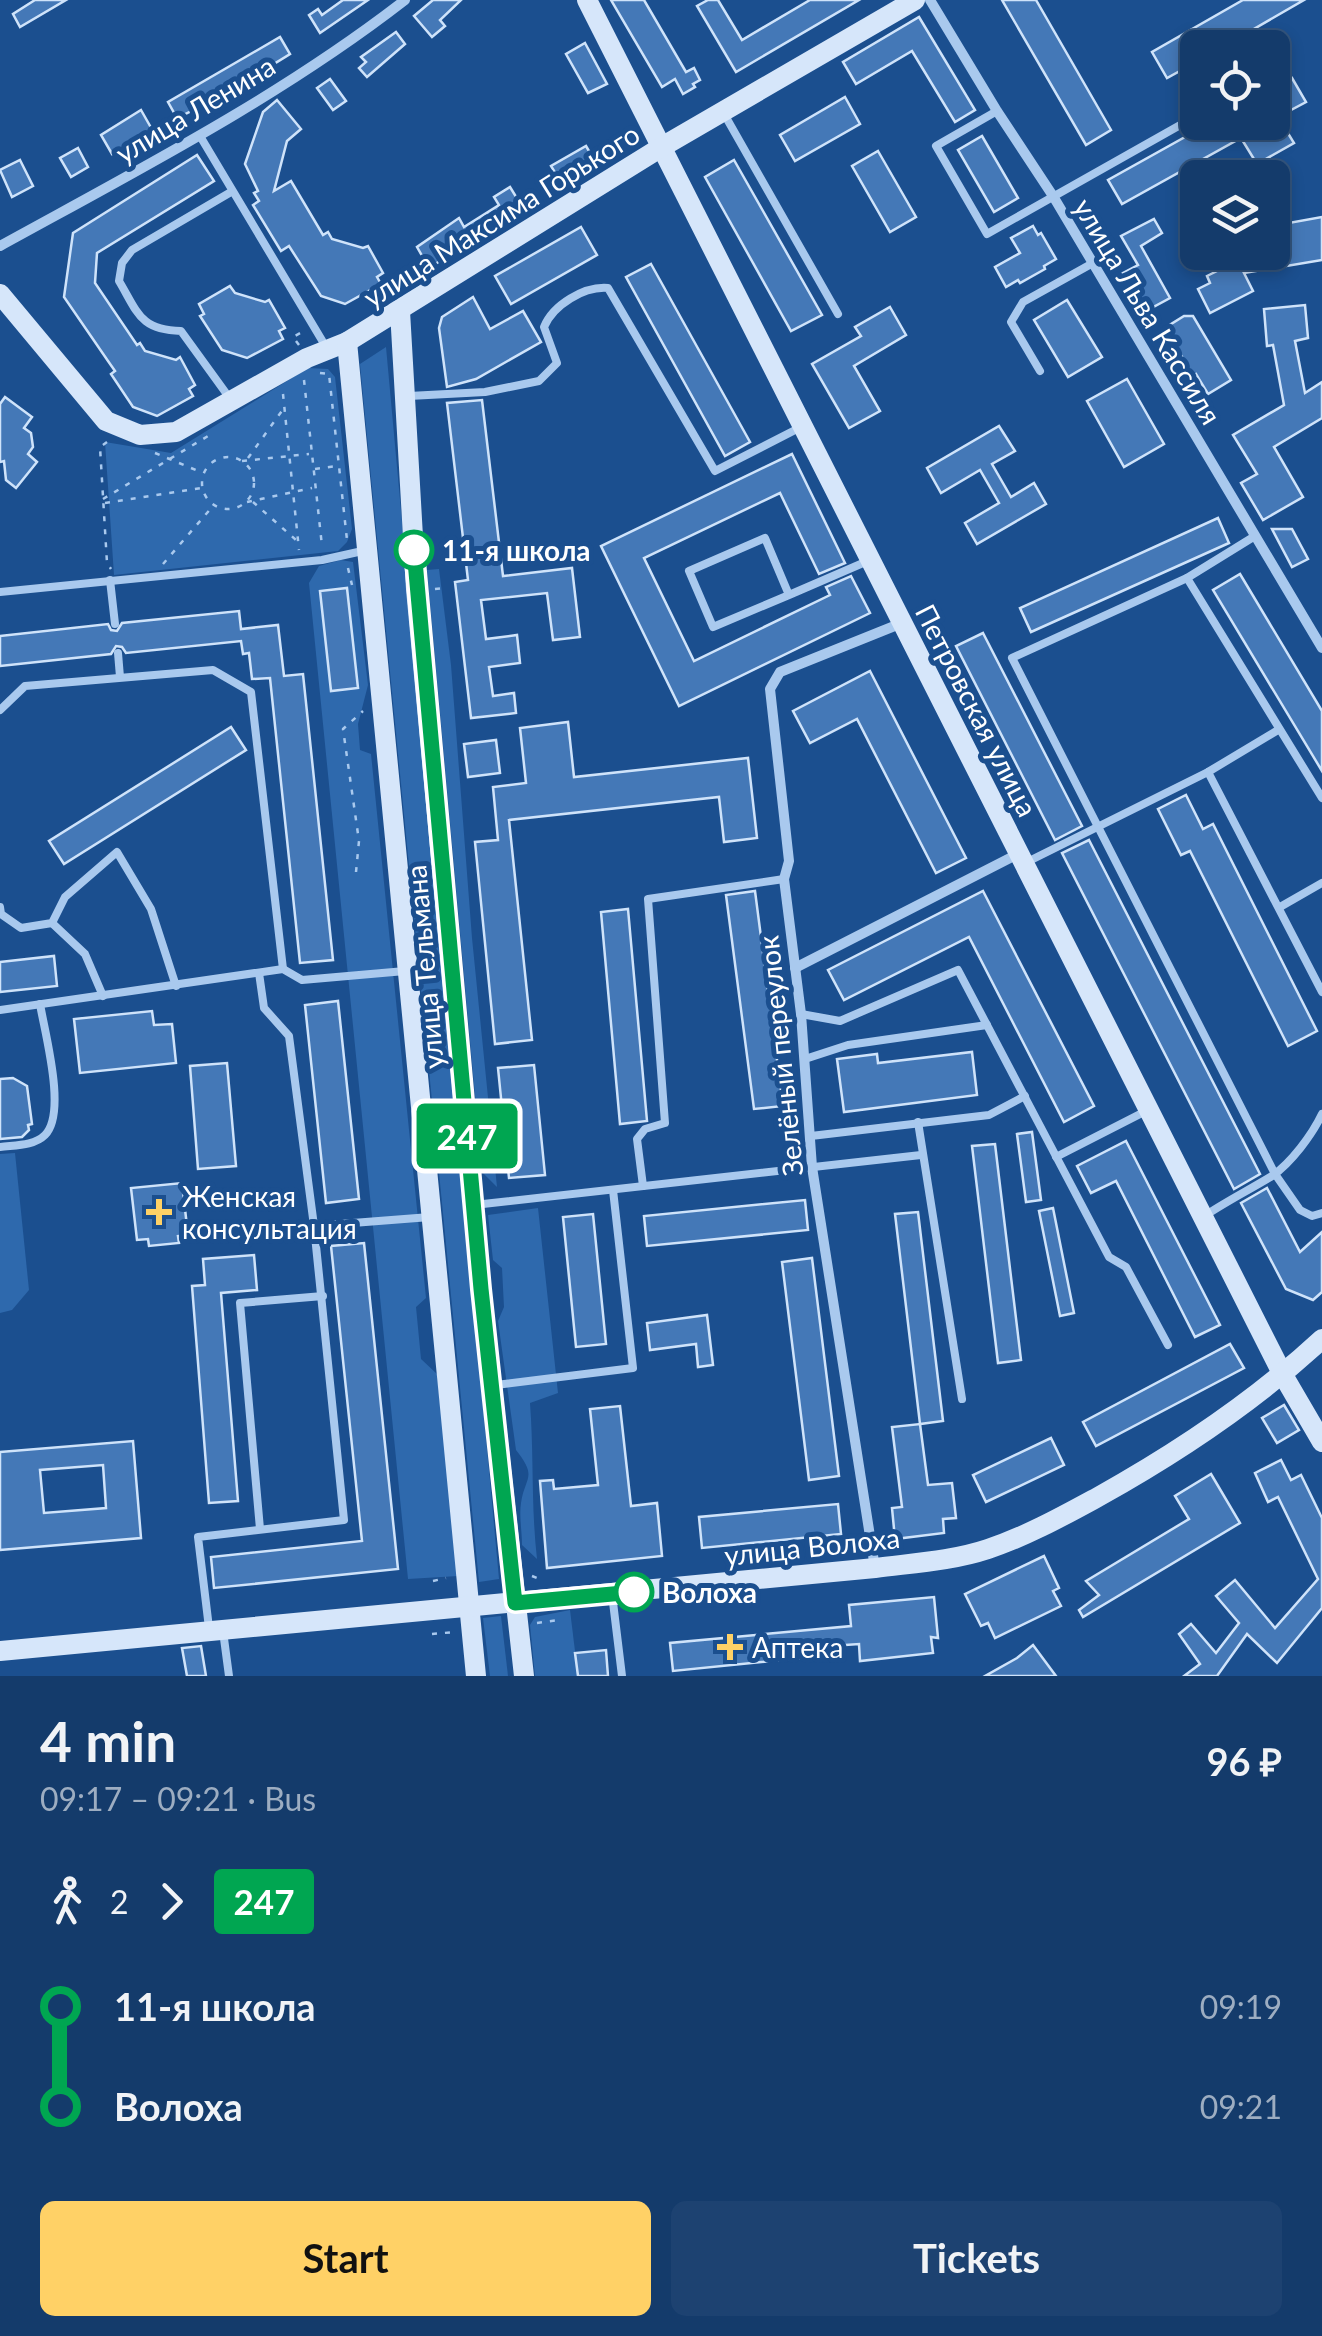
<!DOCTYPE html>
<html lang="en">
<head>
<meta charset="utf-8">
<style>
  :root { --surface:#143b6b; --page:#1d4271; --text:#f1f3f6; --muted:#9dadc1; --line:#33557e; --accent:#ffd166 }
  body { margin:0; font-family:Lato,sans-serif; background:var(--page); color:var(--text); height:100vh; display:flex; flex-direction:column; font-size:38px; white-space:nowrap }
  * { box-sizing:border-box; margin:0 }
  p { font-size:32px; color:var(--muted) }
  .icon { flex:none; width:55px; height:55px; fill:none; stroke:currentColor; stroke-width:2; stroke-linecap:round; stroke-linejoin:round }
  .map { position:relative; height:1676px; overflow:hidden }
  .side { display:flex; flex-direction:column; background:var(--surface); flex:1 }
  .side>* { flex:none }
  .badge { padding:0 20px; border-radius:8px; font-size:35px; line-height:65px }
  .controls { position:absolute; left:1180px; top:30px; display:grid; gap:20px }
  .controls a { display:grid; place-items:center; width:110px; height:110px; border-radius:15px; background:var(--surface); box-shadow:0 5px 15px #0003,0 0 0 2px var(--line); font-size:50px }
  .map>.badge { position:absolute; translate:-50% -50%; box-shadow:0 0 0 5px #fff }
  .legs { display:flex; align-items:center; gap:15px; height:110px; padding:0 40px; font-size:32px }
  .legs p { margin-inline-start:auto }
  .headline { display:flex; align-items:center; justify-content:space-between; height:170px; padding:0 40px }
  h1 { font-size:55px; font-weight:700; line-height:75px }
  .action { display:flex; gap:20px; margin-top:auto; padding:20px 40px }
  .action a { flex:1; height:115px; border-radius:15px; background:var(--accent); color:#111; font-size:40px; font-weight:700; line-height:115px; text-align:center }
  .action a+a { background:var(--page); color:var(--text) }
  ul { padding:0 40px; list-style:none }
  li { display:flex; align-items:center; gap:35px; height:100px; font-size:38px }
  li i { display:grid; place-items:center; width:15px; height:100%; margin:0 12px; background:currentColor }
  li i::after { content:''; width:25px; height:25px; margin:-12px; border:8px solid; border-radius:50%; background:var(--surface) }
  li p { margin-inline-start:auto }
  li:first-child i { background:linear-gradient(#0000 50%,currentColor 0) }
  li:last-child i { background:linear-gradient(currentColor 50%,#0000 0) }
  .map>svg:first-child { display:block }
  .green { fill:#2e69ad }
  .building { fill:#4478b7; stroke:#cfe3fa; stroke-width:2.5; fill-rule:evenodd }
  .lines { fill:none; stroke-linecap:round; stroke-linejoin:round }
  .path { stroke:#a9c9ee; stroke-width:2.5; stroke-dasharray:5 8; stroke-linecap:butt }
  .lane { stroke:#a9c9ee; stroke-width:8 }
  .street { stroke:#a9c9ee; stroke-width:10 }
  .secondary { stroke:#d6e6fa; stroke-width:20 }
  .line-1-casing { stroke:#fff; stroke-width:22 }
  .line-1 { stroke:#00a651; stroke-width:15 }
  .stop-1-dot { fill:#fff; stroke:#00a651; stroke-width:5 }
  .poi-dot { fill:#ffd166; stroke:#1b4f8f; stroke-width:4 }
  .labels { text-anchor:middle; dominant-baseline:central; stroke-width:10; stroke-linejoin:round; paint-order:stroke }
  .street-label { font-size:28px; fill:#fff; stroke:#1b4f8f }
  .stop-label { font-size:28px; font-weight:bold; fill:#fff; stroke:#1b4f8f; text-anchor:start }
  .poi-label { font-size:28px; fill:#fff; stroke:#1b4f8f; text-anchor:start }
</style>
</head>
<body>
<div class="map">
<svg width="1322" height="1676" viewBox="0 0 1322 1676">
  <rect width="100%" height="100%" fill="#1b4f8f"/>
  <g class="green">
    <polygon points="386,347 499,1579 479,1582 360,364"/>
    <polygon points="308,368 328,369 335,377 352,529 347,542 338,551 114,575 105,442 171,453"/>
    <polygon points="341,560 353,562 368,685 358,724 360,750 371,754 426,1298 416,1307 421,1359 437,1374 458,1576 408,1579 309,583 319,566"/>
    <polygon points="439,569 451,665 472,938 497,1187 482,1172 427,570"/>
    <polygon points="15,1153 29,1290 12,1310 0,1313 0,1154"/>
    <path d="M538,1208L558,1393L530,1403C534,1455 531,1507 537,1559L522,1545C522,1532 519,1516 521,1503C525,1476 538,1478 516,1450L498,1321L504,1307L502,1268L493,1260L488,1215Z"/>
    <polygon points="570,1610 578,1676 535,1676 530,1625 535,1617"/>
    <polygon points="501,1616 508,1676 490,1676 483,1618"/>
  </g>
  <g class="building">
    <polygon points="35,0 66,0 20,27 13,14"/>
    <polygon points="343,0 368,0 320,33 309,15 318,9 322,15"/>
    <polygon points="433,0 461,0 440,20 445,26 432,37 414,16"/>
    <polygon points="611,0 644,0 686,72 694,68 700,80 693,84 695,87 683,94 675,79 662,87"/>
    <polygon points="708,0 718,0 742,40 810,0 859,0 736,72 697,6"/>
    <polygon points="1002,0 1036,0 1111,130 1086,145"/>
    <polygon points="1243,0 1304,0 1221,48 1198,48 1198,61 1167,78 1152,52"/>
    <polygon points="919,17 975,110 955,122 912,51 856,84 843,62"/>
    <polygon points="396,32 405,44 367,77 359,68 366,62 361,57"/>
    <polygon points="280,37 290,54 222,96 177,118 168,102"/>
    <polygon points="585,43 607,84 588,93 566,54"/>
    <polygon points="1292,78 1306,102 1278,117 1294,143 1257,164 1241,138 1122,204 1108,180 1212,122 1272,122 1272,89"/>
    <polygon points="330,79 346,101 333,110 317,88"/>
    <polygon points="845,97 860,124 795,161 780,135"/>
    <polygon points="277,100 301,129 287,141 274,191 291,181 323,235 328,232 332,239 363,248 368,246 383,273 377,277 381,284 345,304 321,296 289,246 281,251 253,205 259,201 254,193 258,191 245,164 263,112"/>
    <polygon points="141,110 154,133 112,154 101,135"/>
    <polygon points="982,136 1018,198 994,212 958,150"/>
    <polygon points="586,146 596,163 562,184 551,166"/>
    <polygon points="78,148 88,167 71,177 60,158"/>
    <polygon points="878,151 916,217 890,232 852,166"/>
    <polygon points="197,155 214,181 97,253 95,283 137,345 140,343 145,351 176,360 180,357 195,385 189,389 193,396 157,416 133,407 111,374 115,371 108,361 64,297 73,233"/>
    <polygon points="20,160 33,186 12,197 0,170"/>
    <polygon points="734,160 822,315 791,331 705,177"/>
    <polygon points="510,187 523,208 429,268 417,247 459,218 464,227 499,205 494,197"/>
    <polygon points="1322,217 1322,260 1244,273 1253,291 1210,313 1198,289 1210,283 1207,276 1217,271 1207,252 1233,252 1236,259 1272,253 1272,226"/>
    <polygon points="1154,219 1162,233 1141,246 1170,298 1144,312 1123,273 1138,265 1121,236"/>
    <polygon points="1033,226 1038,235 1041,233 1056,259 1044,266 1045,269 1020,283 1018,280 1006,287 995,267 1020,253 1011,238"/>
    <polygon points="581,227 597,255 511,304 495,276"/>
    <polygon points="651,264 750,442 725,456 626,277"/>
    <polygon points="230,286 235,293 265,302 269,300 285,328 279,331 283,339 247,358 222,350 200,316 204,314 199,304"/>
    <polygon points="473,297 490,329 523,311 541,342 476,379 447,387 439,328 442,317"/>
    <polygon points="1067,300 1102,357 1068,377 1034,320"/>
    <polygon points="1305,305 1308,338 1295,341 1305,393 1322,382 1322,418 1274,447 1303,497 1263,520 1241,483 1257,474 1233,435 1284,405 1273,345 1267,346 1264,309"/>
    <polygon points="890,307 906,335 854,366 880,411 849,428 812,364 861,336 855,327"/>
    <polygon points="1184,316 1193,316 1231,380 1208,394 1196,374 1193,376 1174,343 1177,342 1168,326"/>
    <polygon points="1127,379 1164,444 1124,467 1087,401"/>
    <polygon points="5,397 32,417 24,428 31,433 33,447 28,454 37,462 16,488 6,480 4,461 0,462 0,404"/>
    <polygon points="482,400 503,576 572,568 580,637 553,640 547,593 481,600 486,639 517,635 520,663 489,667 493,696 514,693 516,713 471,718 455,582 468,580 447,403"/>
    <polygon points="999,426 1015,451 992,464 1011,497 1034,483 1046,504 977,544 965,523 999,503 980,470 941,493 927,468"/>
    <polygon points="792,454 845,563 819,574 780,493 644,558 694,661 830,595 826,587 851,576 870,613 679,706 601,546"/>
    <polygon points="1218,518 1229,543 1031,632 1020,608"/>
    <polygon points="1272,529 1292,529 1308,559 1292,567"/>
    <polygon points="1240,574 1322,711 1322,771 1213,590"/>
    <polygon points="347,588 358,688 331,691 320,591"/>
    <polygon points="239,611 241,629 278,625 284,676 303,674 333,960 300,963 270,678 252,679 249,653 243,654 241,641 126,653 122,647 116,646 111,654 0,666 0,636 108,624 111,630 117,631 122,623"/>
    <polygon points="983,633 1082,826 1055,840 956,646"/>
    <polygon points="870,671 966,858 936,873 857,719 810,743 793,711"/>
    <polygon points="568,722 574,777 748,758 757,838 724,842 719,797 509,820 532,1040 495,1044 475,842 498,840 493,787 526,783 520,728"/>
    <polygon points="231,727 246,750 64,864 49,841"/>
    <polygon points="496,740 500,773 468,777 464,744"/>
    <polygon points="1186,795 1203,829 1213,824 1317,1031 1288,1046 1190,851 1181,855 1158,809"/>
    <polygon points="1089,840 1260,1174 1234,1189 1062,853"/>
    <polygon points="755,891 783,1106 754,1109 726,895"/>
    <polygon points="983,891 1094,1106 1064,1122 969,937 844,1000 828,970"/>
    <polygon points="628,909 647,1121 620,1124 601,912"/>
    <polygon points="54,956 57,986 0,992 0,962"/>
    <polygon points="338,1001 359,1199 326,1203 305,1005"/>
    <polygon points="152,1011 154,1025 172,1024 176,1063 80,1073 74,1019"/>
    <polygon points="972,1052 977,1095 844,1112 837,1059 877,1054 878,1063"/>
    <polygon points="227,1063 236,1166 198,1169 190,1066"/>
    <polygon points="534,1065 545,1175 509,1178 498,1068"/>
    <polygon points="13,1078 27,1086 32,1124 28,1125 29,1130 22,1137 0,1139 0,1079"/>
    <polygon points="1032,1132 1041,1200 1026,1202 1017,1134"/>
    <polygon points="1126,1141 1220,1325 1195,1337 1116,1181 1091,1193 1077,1166"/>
    <polygon points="995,1144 1021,1360 998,1363 972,1146"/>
    <polygon points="182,1183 188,1235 178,1236 179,1243 149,1246 148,1239 137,1240 131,1188"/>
    <polygon points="1267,1188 1300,1252 1322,1232 1322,1292 1313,1300 1286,1289 1241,1203"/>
    <polygon points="805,1200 808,1230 647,1246 644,1216"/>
    <polygon points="1053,1208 1074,1313 1060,1316 1039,1211"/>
    <polygon points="918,1212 943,1421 920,1424 895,1214"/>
    <polygon points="593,1214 606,1344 576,1347 563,1217"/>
    <polygon points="364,1243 398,1569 214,1588 211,1557 362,1541 331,1246"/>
    <polygon points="254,1255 257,1290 221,1293 238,1501 209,1503 192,1286 205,1285 203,1259"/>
    <polygon points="812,1258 839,1476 809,1480 782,1262"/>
    <polygon points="707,1315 713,1365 698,1367 696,1344 650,1350 647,1323"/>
    <polygon points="1230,1344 1244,1368 1096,1446 1083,1422"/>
    <polygon points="1284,1405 1299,1430 1277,1443 1262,1418"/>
    <polygon points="620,1406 631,1506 657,1503 662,1556 547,1568 540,1481 553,1480 554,1489 598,1485 590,1409"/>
    <polygon points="920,1424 928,1485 952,1483 956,1518 943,1519 944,1533 895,1539 892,1508 902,1507 892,1427"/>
    <polygon points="1051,1438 1064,1465 986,1502 973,1475"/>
    <path d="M133,1441L141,1538L0,1550V1452ZM103,1465L106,1508L44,1513L40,1470Z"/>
    <polygon points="1281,1460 1291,1480 1301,1475 1322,1518 1322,1608 1277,1663 1247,1634 1217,1676 1184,1676 1200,1664 1179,1634 1191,1624 1216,1653 1239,1623 1216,1596 1235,1580 1275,1628 1318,1579 1278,1497 1268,1502 1255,1473"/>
    <polygon points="1211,1474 1240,1523 1083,1617 1079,1610 1099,1595 1086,1581 1189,1519 1175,1496"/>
    <polygon points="838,1504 841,1534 702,1548 699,1517"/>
    <polygon points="1044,1556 1059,1588 1053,1591 1061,1606 995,1638 988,1623 981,1626 965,1594"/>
    <polygon points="934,1597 938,1638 931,1637 933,1653 860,1661 859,1644 831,1646 832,1655 673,1671 670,1643 851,1626 849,1605"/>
    <polygon points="1033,1645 1056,1676 985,1676 1017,1658"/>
    <polygon points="201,1646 206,1676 187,1676 182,1648"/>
    <polygon points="606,1650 608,1676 578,1676 575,1653"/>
  </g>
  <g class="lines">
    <g class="path">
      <polyline points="299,345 293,337 304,331"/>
      <polyline points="320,373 329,374 347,540"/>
      <polyline points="304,380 322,546"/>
      <polyline points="283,394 299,550"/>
      <polyline points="107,442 100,447 107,563 111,569"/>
      <polyline points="155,453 203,473"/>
      <circle cx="228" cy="483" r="26"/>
      <polyline points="248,458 284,408"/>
      <polyline points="242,461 309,454"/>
      <polyline points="315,469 337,466"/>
      <polyline points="103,499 213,433"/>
      <polyline points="247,502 312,488"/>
      <polyline points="253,502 296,540"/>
      <polyline points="105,503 201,488"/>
      <polyline points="163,564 213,506"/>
      <polyline points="348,568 352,585"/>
      <polyline points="435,589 445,588"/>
      <polyline points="356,872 359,841 343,729 363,711"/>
      <polyline points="532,1576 542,1580"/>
      <polyline points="433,1581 446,1578"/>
      <polyline points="537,1623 559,1620"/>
      <polyline points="432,1634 455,1632"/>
    </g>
    <g class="lane">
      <polyline points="1272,72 1283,67"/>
      <polyline points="997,111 936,146 987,234 1198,115"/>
      <polyline points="723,112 838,314"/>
      <polyline points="200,136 326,347"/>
      <polyline points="1040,371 1011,322 1023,302 1093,263"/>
      <path d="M409,396L485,392L539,381L557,363L544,327C553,305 584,286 608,288L715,471L801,427"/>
      <path d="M231,400L181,331C140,330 138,313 119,281L122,263L132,250L231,192"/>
      <polyline points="1255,536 1187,578 1322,798"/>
      <polyline points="1187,578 1012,658 1275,1174 1300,1210 1312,1216 1322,1213"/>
      <polyline points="110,580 115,624"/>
      <polyline points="0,592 322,560 367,550"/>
      <polyline points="789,595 713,627 689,571 765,538 789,595 870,560"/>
      <polyline points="118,653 120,677"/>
      <polyline points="0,710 25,686 213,670 251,692 283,969"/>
      <polyline points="1208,772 1322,992"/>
      <polyline points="1027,862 1208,772 1278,730"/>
      <polyline points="0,907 1,914 21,928 52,923 65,897 117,852 151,909 176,986"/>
      <polyline points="1280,907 1322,883"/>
      <polyline points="52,923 85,954 103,996"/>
      <polyline points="259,973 264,1008 289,1036 314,1226"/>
      <polyline points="0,1010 283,969 302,980 405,971"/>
      <polyline points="801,1014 840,1021 958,970 1109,1257 1126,1267 1168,1345"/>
      <polyline points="805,1059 848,1045 987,1025"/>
      <polyline points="918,1122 962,1399"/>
      <polyline points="811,1136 989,1115 1025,1096"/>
      <path d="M0,1147C15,1145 34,1146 45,1135C67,1113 45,1034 40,1004"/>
      <polyline points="1056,1157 1148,1110"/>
      <polyline points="643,1186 637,1139 645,1129 665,1123 648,899 784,879"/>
      <polyline points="474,1205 921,1155"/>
      <path d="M1203,1217C1225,1202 1249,1190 1272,1176C1291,1163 1312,1135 1322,1114"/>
      <polyline points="496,1385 633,1368 613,1190"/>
      <polyline points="260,1529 240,1303 323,1296"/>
      <polyline points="612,1594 622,1676"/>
      <polyline points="209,1628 198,1537 344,1520 314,1226 430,1217"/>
      <polyline points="223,1631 229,1676"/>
    </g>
    <g class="street">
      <polyline points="930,0 997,111 1053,196 1322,648"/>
      <path d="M0,246C138,170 280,97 405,0"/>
      <polyline points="795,968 1018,854"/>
      <polyline points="875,1568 812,1167 801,1014 784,879 789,861 770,689 780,672 902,623"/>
    </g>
    <g class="secondary">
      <polyline points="587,0 1283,1375 1322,1442"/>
      <polyline points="0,294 106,421 140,435 176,432 307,358 347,342 660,148 915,0"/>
      <polyline points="400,311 416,589 481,1289 524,1676"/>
      <polyline points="347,342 476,1676"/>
      <path d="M0,1651L875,1568C913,1563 952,1561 988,1549C1027,1536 1063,1516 1098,1497C1179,1452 1254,1402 1322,1339"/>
    </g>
  </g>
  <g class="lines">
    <g class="line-1-casing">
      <polyline id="line-1" points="414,550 481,1289 515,1603 634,1592"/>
    </g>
    <use href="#line-1" class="line-1"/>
  </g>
  <g class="stop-1-dot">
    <circle cx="414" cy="550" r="18"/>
    <circle cx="634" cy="1592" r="18"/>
  </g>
  <g class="poi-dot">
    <path d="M154 1197h10v10h10v10h-10v10h-10v-10h-10v-10h10z"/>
    <path d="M725 1632h10v10h10v10h-10v10h-10v-10h-10v-10h10z"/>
  </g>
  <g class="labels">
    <g class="street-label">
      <text transform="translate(195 109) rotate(-31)">улица Ленина</text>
      <text transform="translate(501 215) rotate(-32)">улица Максима Горького</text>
      <text transform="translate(1148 311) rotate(59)">улица Льва Кассиля</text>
      <text transform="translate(977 710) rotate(63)">Петровская улица</text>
      <text transform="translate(424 967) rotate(-95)">улица Тельмана</text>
      <text transform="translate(780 1056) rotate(-96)">Зелёный переулок</text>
      <text transform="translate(812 1546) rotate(-6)">улица Волоха</text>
    </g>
    <g class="stop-label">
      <text x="442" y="550">11-я школа</text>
      <text x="662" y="1592">Волоха</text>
    </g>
    <g class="poi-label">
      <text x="182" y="1196">Женская<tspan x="182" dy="32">консультация</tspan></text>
      <text x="752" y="1647">Аптека</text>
    </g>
  </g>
</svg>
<div class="controls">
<a><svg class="icon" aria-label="locate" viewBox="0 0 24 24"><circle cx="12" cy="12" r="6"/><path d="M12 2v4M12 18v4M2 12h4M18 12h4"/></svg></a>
<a><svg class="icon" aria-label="layers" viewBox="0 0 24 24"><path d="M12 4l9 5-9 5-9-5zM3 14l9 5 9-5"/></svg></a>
</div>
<b class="badge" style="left:467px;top:1136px;background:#00a651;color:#fff">247</b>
</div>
<section class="side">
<div class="headline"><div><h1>4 min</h1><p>09:17 – 09:21 · Bus</p></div><b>96 ₽</b></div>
<div class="legs"><svg class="icon" aria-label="walk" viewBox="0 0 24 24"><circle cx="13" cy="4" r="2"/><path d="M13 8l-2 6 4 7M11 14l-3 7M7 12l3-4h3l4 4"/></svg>2<svg class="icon" aria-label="forward" viewBox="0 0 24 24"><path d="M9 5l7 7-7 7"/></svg><b class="badge" style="background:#00a651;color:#fff">247</b></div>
<ul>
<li><i style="color:#00a651"></i><b>11-я школа</b><p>09:19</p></li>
<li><i style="color:#00a651"></i><b>Волоха</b><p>09:21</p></li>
</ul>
<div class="action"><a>Start</a><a>Tickets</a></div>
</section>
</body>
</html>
